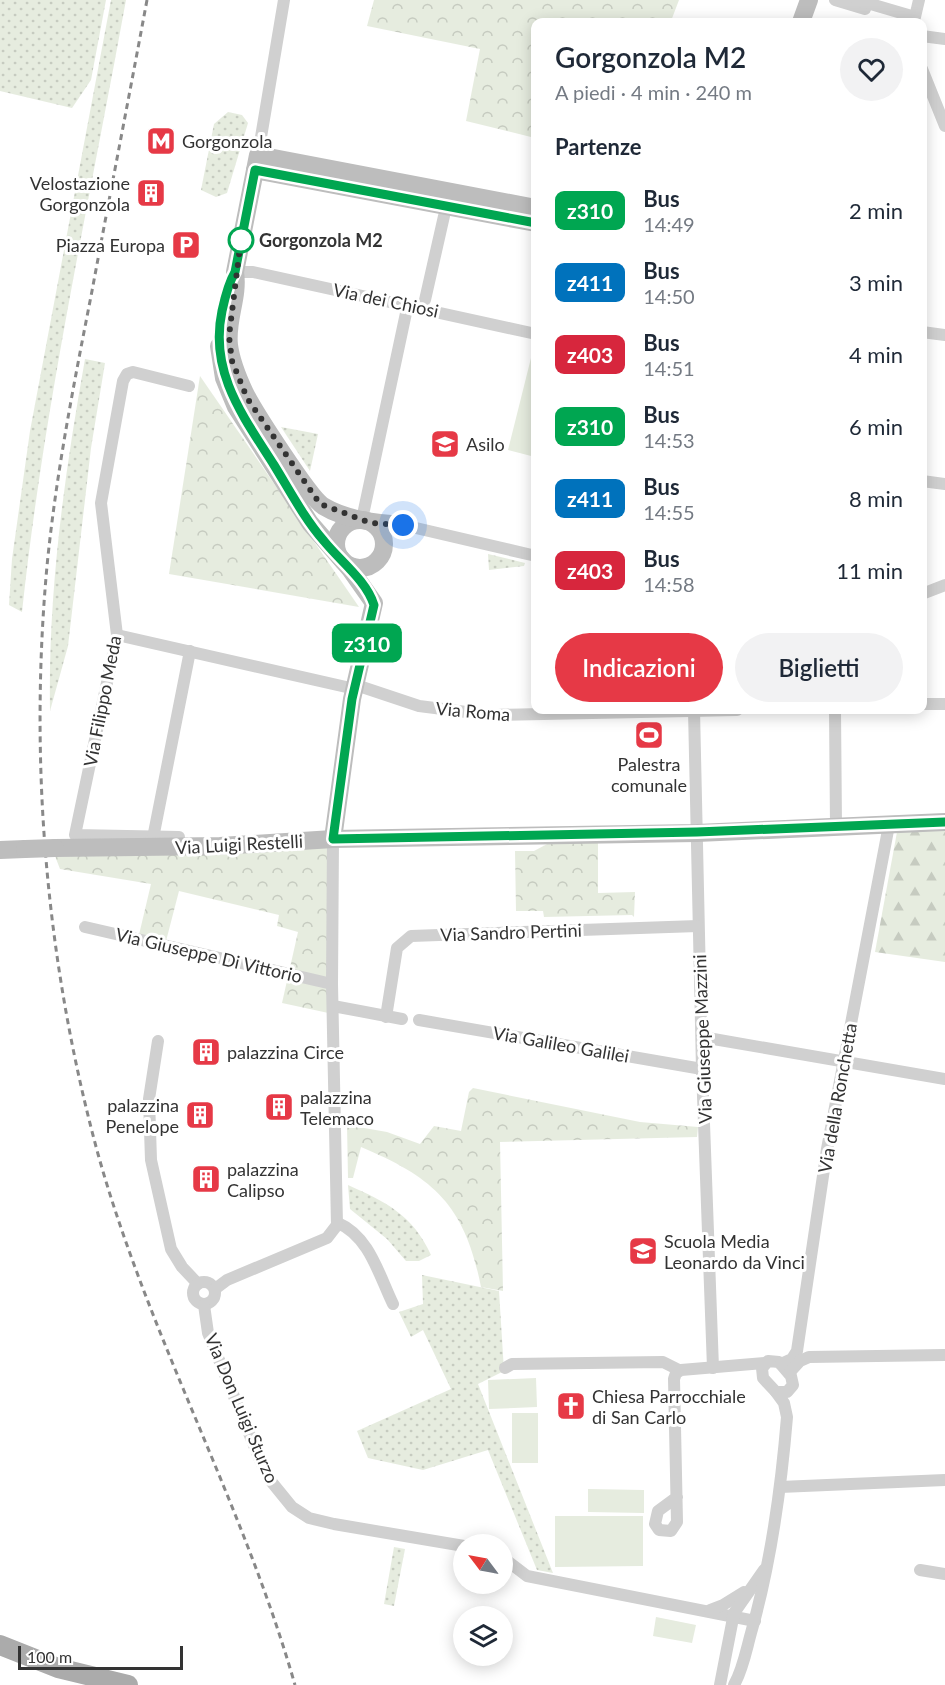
<!DOCTYPE html>
<html lang="it">
<head>
<meta charset="utf-8">
<style>
  :root { --surface:#fff; --page:#f2f2f3; --text:#1f2937; --muted:#747a83; --accent:#e63946 }
  body { margin:0; font-family:Lato,sans-serif; background:var(--page); color:var(--text); height:100vh; display:flex; flex-direction:column; font-size:22px; white-space:nowrap }
  * { box-sizing:border-box; margin:0 }
  p { font-size:20px; color:var(--muted) }
  .icon { flex:none; width:33px; height:33px; fill:none; stroke:currentColor; stroke-width:2; stroke-linecap:round; stroke-linejoin:round }
  .map { position:relative; flex:1; overflow:hidden }
  .sheet { position:absolute; left:531px; top:18px; width:396px; height:696px; display:flex; flex-direction:column; background:var(--surface); border-radius:12px; box-shadow:0 3px 15px #0003 }
  .sheet>* { flex:none }
  .badge { padding:0 12px; border-radius:9px; font-size:21px; line-height:39px }
  .needle { width:39px; rotate:302deg }
  .controls { position:absolute; left:453px; top:1534px; display:grid; gap:12px }
  .controls a { display:grid; place-items:center; width:60px; height:60px; border-radius:50%; background:var(--surface); box-shadow:0 3px 15px #0003; font-size:30px }
  .scale { position:absolute; left:18px; bottom:15px; width:165px; box-sizing:border-box; padding-left:6px; border:3px solid #333; border-top:0; font-size:16px; line-height:21px; white-space:nowrap; color:#333; -webkit-text-stroke:4px #fff; paint-order:stroke }
  .you { position:absolute; width:30px; height:30px; margin:-15px; border:4px solid #fff; border-radius:50%; background:#1a73e8; box-shadow:0 0 0 9px #1a73e833 }
  .map>.badge { position:absolute; translate:-50% -50%; box-shadow:0 0 0 3px #fff }
  h2 { padding:0 24px; font-size:22px; line-height:54px }
  .round { display:grid; place-items:center; flex:none; width:63px; height:63px; border-radius:32px; background:var(--page) }
  .head { display:flex; align-items:center; justify-content:space-between; height:102px; padding:0 24px }
  h1 { font-size:28px; font-weight:600; line-height:45px }
  .button { display:flex; gap:12px; margin-top:auto; padding:12px 24px }
  .button a { flex:1; height:69px; border-radius:36px; background:var(--accent); color:#fff; font-size:24px; font-weight:600; line-height:69px; text-align:center }
  .button a+a { background:var(--page); color:var(--text) }
  ul { padding:0; list-style:none }
  li { display:flex; align-items:center; gap:18px; height:72px; padding:0 24px }
  li div { flex:1 }
  li b { display:block; font-size:22px }
  li em { font-style:normal }
  li .badge { min-width:66px; font-weight:700; text-align:center }
  .map>svg:first-child { display:block }
  .grass { fill:url(#grass-dots) }
  .forest { fill:url(#forest-firs) }
  .park { fill:url(#park-crowns) }
  .pitch { fill:#e6ecdf }
  .lines { fill:none; stroke-linecap:round; stroke-linejoin:round }
  .street { stroke:#d0d0d0; stroke-width:12 }
  .secondary { stroke:#bdbdbd; stroke-width:18 }
  .primary { stroke:#ababab; stroke-width:20 }
  .rail { stroke:#888; stroke-width:3; stroke-dasharray:6 4.5; stroke-linecap:butt }
  .secondary-bridge { stroke:#bdbdbd; stroke-width:18 }
  .line-casing { stroke:#fff; stroke-width:14 }
  .line { stroke:#00a651; stroke-width:9 }
  .walk { stroke:#333; stroke-width:6; stroke-dasharray:0 10.8 }
  .stop-dot { fill:#fff; stroke:#00a651; stroke-width:3 }
  .labels { text-anchor:middle; dominant-baseline:central; stroke-width:6; stroke-linejoin:round; paint-order:stroke }
  .poi-label { font-size:18px; fill:#333; stroke:#fff; text-anchor:start }
  .stop-label { font-size:18px; font-weight:bold; fill:#333; stroke:#fff; text-anchor:start }
  .street-label { font-size:18px; fill:#333; stroke:#fff }
</style>
</head>
<body>
<div class="map">
<svg width="945" height="1685" viewBox="0 0 945 1685">
  <defs>
    <pattern id="grass-dots" width="8" height="8" patternUnits="userSpaceOnUse" patternTransform="scale(1.5)"><rect width="8" height="8" fill="#e6ecdf"/><path d="M2 2h.1M6 6h.1" fill="none" stroke="#c6cbc0" stroke-width="1.8" stroke-linecap="round"/></pattern>
    <pattern id="forest-firs" width="22" height="20" patternUnits="userSpaceOnUse" patternTransform="scale(1.5)"><rect width="22" height="20" fill="#e6ecdf"/><path d="M5 1l3.5 6h-7zM16 11l3.5 6h-7z" fill="#c6cbc0"/></pattern>
    <pattern id="park-crowns" width="20" height="18" patternUnits="userSpaceOnUse" patternTransform="scale(1.5)"><rect width="20" height="18" fill="#e6ecdf"/><path d="M2 6a3 3 0 1 1 6 0M12 15a3 3 0 1 1 6 0" fill="none" stroke="#c6cbc0"/></pattern>
  </defs>
  <rect width="100%" height="100%" fill="#fff"/>
  <g class="grass">
    <polygon points="0,0 106,0 91,80 72,108 0,91"/>
    <path d="M111,0H126C89,204 44,406 22,612L9,605L12,559L30,431Z"/>
    <polygon points="228,112 242,115 248,123 227,193 216,197 201,190 214,124"/>
    <path d="M85,359L105,363L91,448L68,646L50,711C48,592 64,477 85,359Z"/>
    <polygon points="281,427 318,434 310,471"/>
    <polygon points="488,554 525,563 524,566 489,570"/>
    <path d="M348,1185C386,1202 413,1215 431,1255L419,1261H406L387,1239L350,1209Z"/>
    <polygon points="422,1275 499,1291 504,1371 478,1384 553,1573 537,1570 488,1450 423,1470 368,1458 357,1431 451,1389 423,1330 411,1337 399,1312 423,1304"/>
    <polygon points="394,1547 405,1549 394,1606 384,1604"/>
  </g>
  <polygon class="forest" points="945,830 945,962 875,952 897,832"/>
  <g class="park">
    <polygon points="374,0 679,0 671,21 674,22 536,22 535,138 466,121 480,49 367,26"/>
    <polygon points="200,376 359,607 169,574"/>
    <polygon points="334,840 333,1014 282,1003 298,932 277,926 279,915 179,891 165,945 138,939 151,884 60,869 55,856"/>
    <polygon points="598,842 598,893 635,892 634,917 632,915 544,917 543,911 516,911 515,851 534,851 549,843"/>
    <path d="M473,1088L640,1122L698,1127L697,1137L500,1142L503,1291L481,1287C465,1206 435,1178 361,1147L353,1178H348L347,1125L387,1132L420,1144L434,1126L461,1131L469,1092Z"/>
  </g>
  <g class="pitch">
    <polygon points="533,350 536,350 535,457 508,450"/>
    <polygon points="536,1378 537,1407 489,1409 488,1380"/>
    <rect x="512" y="1413" width="26" height="50"/>
    <polygon points="588,1489 644,1490 644,1513 588,1512"/>
    <polygon points="555,1516 643,1516 643,1566 555,1567"/>
    <polygon points="656,1617 696,1625 692,1643 653,1636"/>
  </g>
  <g class="lines">
    <g class="street">
      <polyline points="835,0 865,9"/>
      <polyline points="857,0 915,17 919,0"/>
      <polyline points="922,36 945,39"/>
      <polyline points="922,69 945,126"/>
      <polyline points="258,155 284,0"/>
      <polyline points="235,272 253,272 536,334"/>
      <polyline points="425,300 444,216"/>
      <polyline points="922,332 945,335"/>
      <polyline points="922,481 945,484"/>
      <polyline points="364,510 406,313"/>
      <polyline points="403,525 536,556"/>
      <polyline points="922,594 945,585"/>
      <polyline points="117,635 355,689"/>
      <polyline points="356,685 419,706 490,715 737,710"/>
      <polyline points="922,704 945,704"/>
      <polyline points="694,710 702,1069 713,1368"/>
      <polyline points="835,710 836,826"/>
      <polyline points="179,837 75,835 117,635 101,503 123,381 127,374 133,372 189,386"/>
      <polyline points="153,838 190,651"/>
      <polyline points="85,927 332,984"/>
      <polyline points="333,1006 402,1019"/>
      <polyline points="386,1017 397,948 411,936 698,926"/>
      <polyline points="419,1020 702,1069"/>
      <polyline points="702,1037 945,1079"/>
      <polyline points="158,1041 149,1099 151,1160 171,1249 182,1267 198,1284"/>
      <path d="M338,1223C369,1236 379,1275 393,1304"/>
      <circle cx="204" cy="1293" r="11"/>
      <polyline points="215,1289 227,1280 327,1238 337,1225 332,984 333,839"/>
      <polyline points="204,1305 208,1333 260,1460 270,1480 292,1507 309,1518 334,1524 464,1546"/>
      <polygon points="768,1361 779,1362 791,1376 793,1385 787,1392 776,1392 763,1378 762,1368"/>
      <polyline points="781,1364 792,1359 797,1351 827,1149 889,825"/>
      <polyline points="505,1368 512,1364 663,1362 679,1370"/>
      <polyline points="789,1373 800,1361 809,1357 945,1355"/>
      <polyline points="780,1487 945,1480"/>
      <polyline points="677,1497 658,1511 655,1524 659,1530 671,1531 677,1522 674,1379 676,1373 681,1370 765,1363"/>
      <polyline points="502,1557 527,1576 755,1621"/>
      <polyline points="920,1570 945,1574"/>
      <polyline points="710,1610 723,1605 744,1592"/>
      <polyline points="720,1685 734,1613 764,1570"/>
      <path d="M734,1685C743,1669 746,1651 751,1633C771,1563 781,1490 787,1417L784,1403L776,1392"/>
    </g>
    <g class="secondary">
      <polyline points="801,22 809,0"/>
      <polyline points="255,170 536,223"/>
      <polyline points="219,346 224,378 236,407 310,523 350,569 374,603 352,699 333,839"/>
      <circle cx="360" cy="544" r="24"/>
      <path d="M403,525C377,523 346,520 323,506C309,497 254,411 245,393C238,378 231,361 229,345C226,320 239,297 235,272L258,155L536,208"/>
      <polyline points="55,848 220,846 333,839 697,833 945,822"/>
      <polyline points="0,850 25,849"/>
    </g>
    <polyline class="primary" points="0,1645 58,1668 128,1685"/>
    <path class="rail" d="M147,0C129,97 110,194 92,291C74,383 56,474 47,566C29,763 46,963 98,1154C149,1337 243,1503 295,1685"/>
    <polyline class="secondary-bridge" points="25,849 55,848"/>
  </g>
  <g class="lines">
    <g class="line-casing">
      <path id="line" d="M536,223L255,170L235,272C228,284 225,297 222,311C209,372 243,416 274,465C290,491 304,518 324,541C340,561 366,580 374,605L352,699L333,839L697,832L945,822"/>
    </g>
    <use href="#line" class="line"/>
    <polyline class="walk" points="241,240 242,231 229,336 232,361 247,398 320,504 371,523 403,525"/>
  </g>
  <defs>
    <g id="metro-square" transform="scale(1.5)"><rect x="-9" y="-9" width="18" height="18" rx="4" fill="#e63946" stroke="#fff"/><path d="M-5.5 5V-5H-3L0 0L3-5H5.5V5H3V-.5L0 4L-3-.5V5Z" fill="#fff"/></g>
    <g id="building-square" transform="scale(1.5)"><rect x="-9" y="-9" width="18" height="18" rx="4" fill="#e63946" stroke="#fff"/><path d="M-4-6H4V6H1V3H-1V6H-4ZM-2.5-4.3h1.7v1.8h-1.7ZM.8-4.3h1.7v1.8H.8ZM-2.5-1h1.7V.8h-1.7ZM.8-1h1.7V.8H.8Z" fill="#fff"/></g>
    <g id="parking-square" transform="scale(1.5)"><rect x="-9" y="-9" width="18" height="18" rx="4" fill="#e63946" stroke="#fff"/><path d="M-3.5-5.5H1a3.5 3.5 0 0 1 0 7H-1V5.5H-3.5ZM-1-3.4V-.6H.8a1.4 1.4 0 0 0 0-2.8Z" fill="#fff"/></g>
    <g id="school-square" transform="scale(1.5)"><rect x="-9" y="-9" width="18" height="18" rx="4" fill="#e63946" stroke="#fff"/><path d="M0-5L7-2L0 1L-7-2ZM-4 1L0 2.5L4 1V4Q0 6-4 4Z" fill="#fff"/></g>
    <g id="stadium-square" transform="scale(1.5)"><rect x="-9" y="-9" width="18" height="18" rx="4" fill="#e63946" stroke="#fff"/><path d="M0-5a6.5 5 0 1 0 0 10a6.5 5 0 1 0 0-10ZM-3.5-1.8h7v3.6h-7Z" fill="#fff"/></g>
    <g id="church-square" transform="scale(1.5)"><rect x="-9" y="-9" width="18" height="18" rx="4" fill="#e63946" stroke="#fff"/><path d="M-1.2-6h2.4v3.5h3.3v2.4h-3.3V6h-2.4V-.1h-3.3v-2.4h3.3Z" fill="#fff"/></g>
  </defs>
  <g fill-rule="evenodd">
    <use href="#metro-square" x="161" y="141"/>
    <use href="#building-square" x="151" y="193"/>
    <use href="#parking-square" x="186" y="245"/>
    <use href="#school-square" x="445" y="444"/>
    <use href="#stadium-square" x="649" y="735"/>
    <use href="#building-square" x="206" y="1052"/>
    <use href="#building-square" x="279" y="1107"/>
    <use href="#building-square" x="200" y="1115"/>
    <use href="#building-square" x="206" y="1179"/>
    <use href="#school-square" x="643" y="1251"/>
    <use href="#church-square" x="571" y="1406"/>
  </g>
  <circle class="stop-dot" cx="241" cy="240" r="12"/>
  <g class="labels">
    <g class="poi-label">
      <text x="182" y="141">Gorgonzola</text>
      <text x="130" y="183" text-anchor="end">Velostazione<tspan x="130" dy="21">Gorgonzola</tspan></text>
      <text x="165" y="245" text-anchor="end">Piazza Europa</text>
      <text x="466" y="444">Asilo</text>
      <text x="649" y="764" text-anchor="middle">Palestra<tspan x="649" dy="21">comunale</tspan></text>
      <text x="227" y="1052">palazzina Circe</text>
      <text x="300" y="1097">palazzina<tspan x="300" dy="21">Telemaco</tspan></text>
      <text x="179" y="1105" text-anchor="end">palazzina<tspan x="179" dy="21">Penelope</tspan></text>
      <text x="227" y="1169">palazzina<tspan x="227" dy="21">Calipso</tspan></text>
      <text x="664" y="1241">Scuola Media<tspan x="664" dy="21">Leonardo da Vinci</tspan></text>
      <text x="592" y="1396">Chiesa Parrocchiale<tspan x="592" dy="21">di San Carlo</tspan></text>
    </g>
    <g class="stop-label">
      <text x="259" y="240">Gorgonzola M2</text>
    </g>
    <g class="street-label">
      <text transform="translate(386 300) rotate(12)">Via dei Chiosi</text>
      <text transform="translate(102 701) rotate(-79)">Via Filippo Meda</text>
      <text transform="translate(473 711) rotate(5)">Via Roma</text>
      <text transform="translate(239 844) rotate(-3)">Via Luigi Restelli</text>
      <text transform="translate(511 932) rotate(-2)">Via Sandro Pertini</text>
      <text transform="translate(209 955) rotate(13)">Via Giuseppe Di Vittorio</text>
      <text transform="translate(702 1039) rotate(-92)">Via Giuseppe Mazzini</text>
      <text transform="translate(561 1044) rotate(10)">Via Galileo Galilei</text>
      <text transform="translate(837 1098) rotate(-80)">Via della Ronchetta</text>
      <text transform="translate(242 1408) rotate(67)">Via Don Luigi Sturzo</text>
    </g>
  </g>
</svg>
<div class="controls">
<a><svg class="needle" viewBox="-14 -14 28 28"><path d="M0-13l5 13h-10z" fill="#e53935"/><path d="M0 13l5-13h-10z" fill="#747a83"/></svg></a>
<a><svg class="icon" aria-label="layers" viewBox="0 0 24 24"><path d="M12 4l9 5-9 5-9-5zM3 14l9 5 9-5"/></svg></a>
</div>
<div class="scale">100 m</div>
<div class="you" style="left:403px;top:525px"></div>
<b class="badge" style="left:367px;top:643px;background:#00a651;color:#fff">z310</b>
<section class="sheet">
<div class="head"><div><h1>Gorgonzola M2</h1><p>A piedi · 4 min · 240 m</p></div><a class="round"><svg class="icon" aria-label="heart" viewBox="0 0 24 24"><path d="M12 20l-8-8c-3-5 5-10 8-4 3-6 11-1 8 4z"/></svg></a></div>
<h2>Partenze</h2>
<ul>
<li><span class="badge" style="background:#00a651;color:#fff">z310</span><div><b>Bus</b><p>14:49</p></div><em>2 min</em></li>
<li><span class="badge" style="background:#0072bc;color:#fff">z411</span><div><b>Bus</b><p>14:50</p></div><em>3 min</em></li>
<li><span class="badge" style="background:#d7263d;color:#fff">z403</span><div><b>Bus</b><p>14:51</p></div><em>4 min</em></li>
<li><span class="badge" style="background:#00a651;color:#fff">z310</span><div><b>Bus</b><p>14:53</p></div><em>6 min</em></li>
<li><span class="badge" style="background:#0072bc;color:#fff">z411</span><div><b>Bus</b><p>14:55</p></div><em>8 min</em></li>
<li><span class="badge" style="background:#d7263d;color:#fff">z403</span><div><b>Bus</b><p>14:58</p></div><em>11 min</em></li>
</ul>
<div class="button"><a>Indicazioni</a><a>Biglietti</a></div>
</section>
</div>
</body>
</html>
